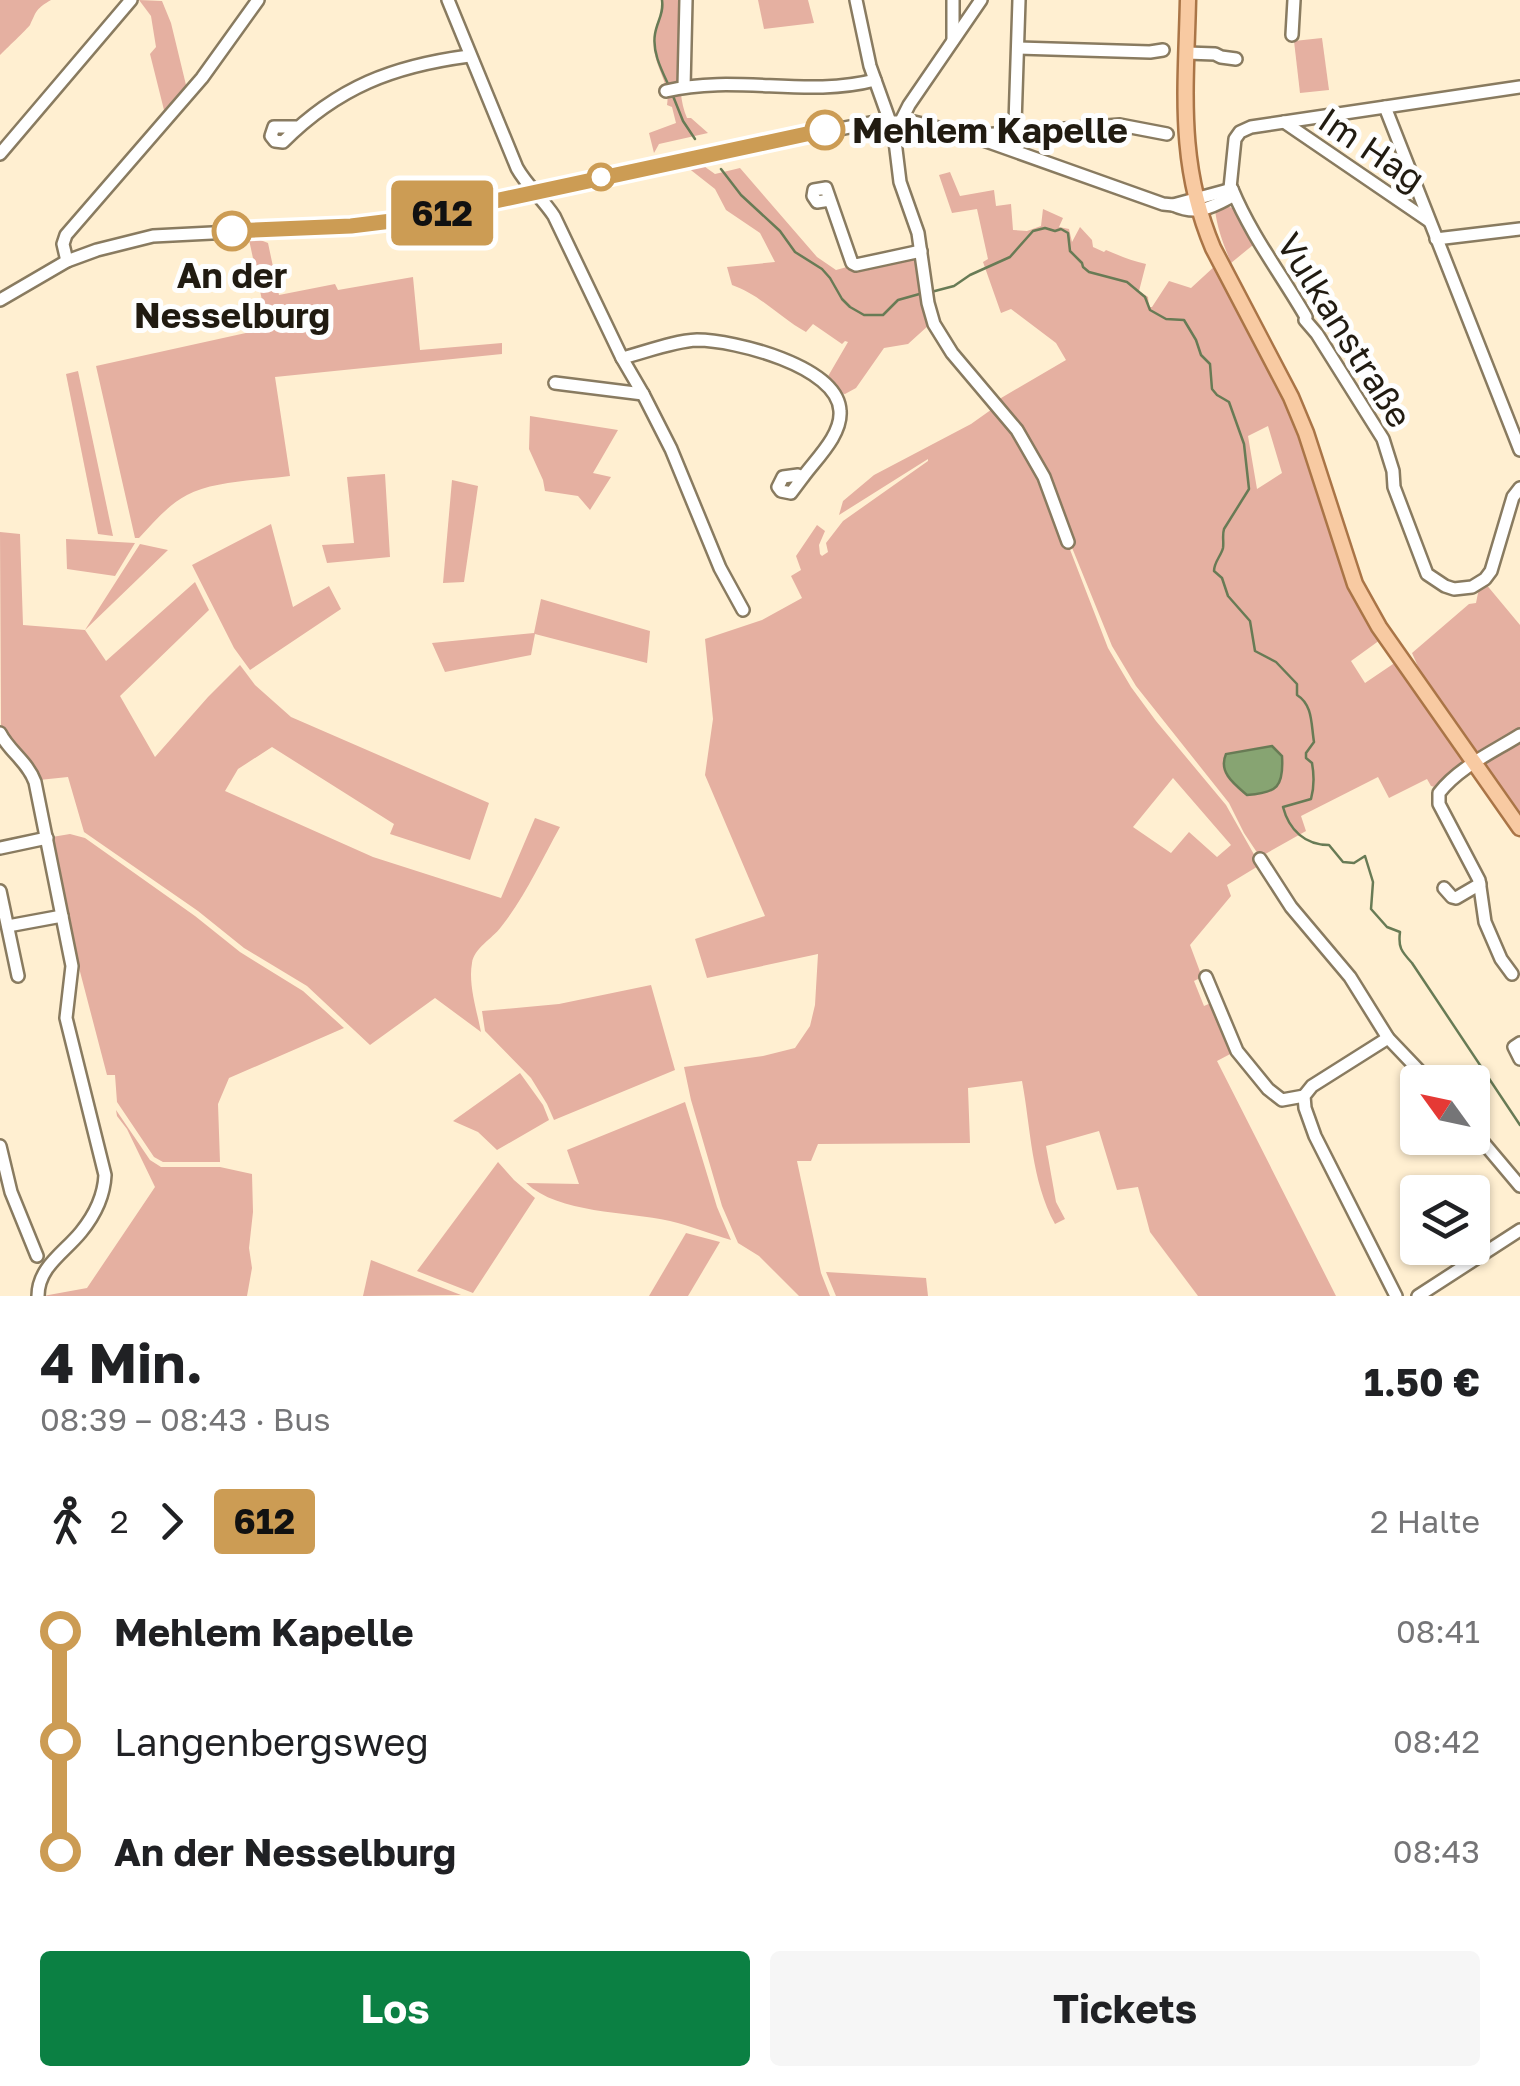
<!DOCTYPE html>
<html lang="de">
<head>
<meta charset="utf-8">
<style>
  :root { --surface:#fff; --page:#f6f6f6; --text:#202124; --muted:#757577; --accent:#0b8043 }
  body { margin:0; font-family:"Golos Text",sans-serif; background:var(--page); color:var(--text); height:100vh; display:flex; flex-direction:column; font-size:38px; white-space:nowrap }
  * { box-sizing:border-box; margin:0 }
  p { font-size:32px; color:var(--muted) }
  .icon { flex:none; width:55px; height:55px; fill:none; stroke:currentColor; stroke-width:2; stroke-linecap:round; stroke-linejoin:round }
  .map { position:relative; height:1296px; overflow:hidden }
  .drawer { display:flex; flex-direction:column; background:var(--surface); flex:1 }
  .drawer>* { flex:none }
  .badge { padding:0 20px; border-radius:8px; font-size:35px; line-height:65px }
  .needle { width:65px; rotate:303deg }
  .tools { position:absolute; left:1400px; top:1065px; display:grid; gap:20px }
  .tools a { display:grid; place-items:center; width:90px; height:90px; border-radius:10px; background:var(--surface); box-shadow:0 2px 8px #0004; font-size:50px }
  .map>.badge { position:absolute; translate:-50% -50%; box-shadow:0 0 0 5px #fff }
  .legs { display:flex; align-items:center; gap:15px; height:110px; padding:0 40px; font-size:32px }
  .legs p { margin-inline-start:auto }
  .head { display:flex; align-items:center; justify-content:space-between; height:170px; padding:0 40px }
  h1 { font-size:55px; font-weight:700; line-height:75px }
  .primary-button { display:flex; gap:20px; margin-top:auto; padding:20px 40px }
  .primary-button a { flex:1; height:115px; border-radius:10px; background:var(--accent); color:#fff; font-size:40px; font-weight:700; line-height:115px; text-align:center }
  .primary-button a+a { background:var(--page); color:var(--text) }
  ul { padding:0 40px; list-style:none }
  li { display:flex; align-items:center; gap:35px; height:110px; font-size:38px }
  li i { display:grid; place-items:center; width:15px; height:100%; margin:0 12px; background:currentColor }
  li i::after { content:''; width:25px; height:25px; margin:-12px; border:8px solid; border-radius:50%; background:var(--surface) }
  li p { margin-inline-start:auto }
  li:first-child i { background:linear-gradient(#0000 50%,currentColor 0) }
  li:last-child i { background:linear-gradient(currentColor 50%,#0000 0) }
  .map>svg:first-child { display:block }
  .green { fill:#e5b0a1; fill-rule:evenodd }
  .water { fill:#87a472; stroke:#687b55; stroke-width:2.5 }
  .lines { fill:none; stroke-linecap:round; stroke-linejoin:round }
  .stream { stroke:#687b55; stroke-width:2.5 }
  .minor-casing { stroke:#897b60; stroke-width:16 }
  .major-casing { stroke:#aa7547; stroke-width:19 }
  .minor { stroke:#fff; stroke-width:11 }
  .major { stroke:#f8caa2; stroke-width:14 }
  .line-1-casing { stroke:#fff; stroke-width:22 }
  .line-1 { stroke:#cc9c54; stroke-width:15 }
  .stop-1-dot { fill:#fff; stroke:#cc9c54; stroke-width:5 }
  .labels { text-anchor:middle; dominant-baseline:central; stroke-width:10; stroke-linejoin:round; paint-order:stroke }
  .stop-label { font-size:35px; font-weight:bold; fill:#211b11; stroke:#fefefe; text-anchor:start }
  .street-label { font-size:35px; fill:#211b11; stroke:#fefefe }
</style>
</head>
<body>
<div class="map">
<svg width="1520" height="1296" viewBox="0 0 1520 1296">
  <rect width="100%" height="100%" fill="#ffefd1"/>
  <g class="green">
    <path d="M0,0H51C36,9 37,10 30,25C27,29 5,50 0,55Z"/>
    <polygon points="139,0 162,1 171,23 186,85 164,110 150,54 156,47 151,16"/>
    <path d="M661,0H679V4L683,6C682,40 674,87 687,118H691L708,133L659,144L654,153L649,133L676,123L672,107L667,105C671,86 656,69 654,49C652,31 664,17 661,0Z"/>
    <polygon points="758,0 808,0 814,23 764,29"/>
    <polygon points="1322,38 1329,90 1300,93 1294,41"/>
    <path d="M701,164L715,174L740,168L817,257L836,270L847,267L856,269L912,256L916,258L929,325L908,344L884,348L856,388L845,394L840,393L827,378L848,342L845,341L842,344L813,324L806,332C780,318 761,295 732,285L727,267L775,262L760,233L726,210L715,189L687,167Z"/>
    <path d="M950,172L960,196L994,190L996,206L1011,204L1013,230L1027,231L1041,226L1043,209L1063,218L1059,227L1069,229L1072,242L1080,227L1092,240L1093,247L1104,252L1106,250C1118,255 1132,261 1146,264L1139,291L1148,297L1149,307H1152L1169,281L1191,288L1216,265L1294,417L1350,589L1380,640L1351,661L1365,683L1396,662L1462,760L1461,765L1438,788L1431,786L1427,779L1389,798L1378,777L1301,816L1306,831L1260,857L1244,833L1229,803L1136,686L1112,646L1064,528L1047,476L996,401L1066,360L1056,343L1011,309L1001,313L983,262L988,259L977,209L952,213L939,175ZM1268,426L1282,473L1257,489L1248,436Z"/>
    <path d="M1222,205L1233,208L1253,245L1231,263C1224,245 1217,229 1215,209Z"/>
    <path d="M248,235L268,243L279,295L335,284L338,290L413,277L420,350L502,343V354L275,377L290,476C260,480 213,481 187,495C168,505 154,522 139,538H135L96,366L268,328Z"/>
    <polygon points="78,371 113,536 98,534 66,374"/>
    <path d="M995,407L1042,477L1108,648L1131,687L1156,721L1226,805L1260,865L1227,885L1231,896L1190,945L1202,977L1194,981L1204,1006L1213,1002L1234,1052L1217,1061L1336,1296H1198L1150,1232L1138,1187L1117,1190L1099,1131L1046,1146L1056,1202L1065,1219L1055,1224C1031,1180 1031,1129 1022,1081L968,1088L970,1143L818,1144L811,1161H797L821,1273L830,1296H799L759,1256L738,1243L722,1206L691,1100L684,1067L763,1056L795,1048L810,1026L815,1005L818,954L707,978L695,939L765,916L705,775L713,719L705,639L762,620L802,598L791,576L801,570L796,556L817,525L825,531L819,545L820,554L822,556L828,552L826,543L843,521L928,461V459L839,515L843,501L874,475L971,424ZM1173,778L1231,845L1217,857L1189,832L1171,853L1133,827Z"/>
    <polygon points="530,416 618,430 593,473 611,477 590,510 578,496 545,491 543,480 529,449"/>
    <polygon points="385,474 390,557 327,563 322,545 354,543 347,477"/>
    <polygon points="452,480 478,486 464,582 443,583"/>
    <polygon points="271,524 293,607 329,586 341,609 250,670 234,648 192,565"/>
    <path d="M0,532L20,534L23,625L85,630L140,544L168,550L85,630L106,661L195,582L209,610L120,696L155,757L208,697L240,665L255,685L291,717L489,803L470,860L390,834L394,824L272,747L238,769L225,791L373,857L501,898L535,818L560,827C541,861 525,897 501,927C492,939 474,948 472,963C468,984 477,1011 481,1032L435,998L370,1045L307,986L244,948L198,911L84,832L68,777L39,780C32,757 10,746 1,725Z"/>
    <polygon points="66,539 135,543 115,576 67,569"/>
    <polygon points="1485,583 1520,625 1520,815 1420,671 1412,653 1469,604 1476,603 1479,588"/>
    <polygon points="541,599 650,631 647,663 535,634 531,655 445,672 432,643 534,633"/>
    <polygon points="70,834 85,838 195,916 240,952 303,991 344,1028 229,1078 218,1104 220,1162 163,1162 154,1157 117,1102 115,1075 107,1075 78,964 52,837"/>
    <polygon points="651,985 675,1070 554,1120 547,1104 531,1078 485,1031 482,1011 559,1004"/>
    <polygon points="520,1073 543,1105 549,1120 497,1150 478,1132 453,1121"/>
    <path d="M685,1102L717,1207L731,1240C711,1234 691,1226 670,1221C626,1211 559,1214 526,1183L579,1184L567,1150Z"/>
    <polygon points="116,1110 150,1160 161,1167 220,1167 252,1174 253,1212 249,1248 252,1268 247,1296 43,1296 87,1288 155,1187 127,1129 117,1116"/>
    <polygon points="498,1162 514,1180 535,1198 473,1293 417,1271"/>
    <polygon points="686,1233 720,1242 688,1296 649,1296"/>
    <polygon points="371,1260 461,1295 363,1296"/>
    <polygon points="826,1272 926,1278 928,1296 836,1296"/>
  </g>
  <path class="water" d="M1272,746L1282,756C1284,787 1277,793 1247,795C1234,784 1218,772 1226,754Z"/>
  <g class="lines">
    <g class="stream">
      <path d="M662,0C664,14 657,21 655,34C652,51 661,69 668,84"/>
      <polyline points="673,96 683,121 695,139"/>
      <polyline points="721,169 741,195 780,231 795,252 822,269 830,278 842,299 850,307 864,315 883,315 898,300 923,293"/>
      <path d="M931,292L954,286L970,275L1010,257L1033,231L1045,228L1055,231L1061,229L1068,233L1070,251L1082,263L1083,267L1089,272L1127,282L1145,297L1150,310L1166,319L1184,320L1196,340L1201,355L1210,364L1212,389L1217,395L1229,402L1244,444L1249,489L1224,529C1222,536 1224,541 1223,548C1221,556 1214,562 1214,571L1222,578L1228,596L1250,621L1255,651L1276,662L1297,684V695C1313,705 1311,724 1314,742L1306,753V758L1312,763C1314,774 1314,788 1311,799L1283,807C1289,830 1305,845 1329,845L1343,862L1354,863L1365,856L1373,882L1371,909L1387,927L1400,932C1398,947 1401,951 1412,963L1520,1125"/>
    </g>
    <g class="minor-casing">
      <g id="minor">
        <path d="M448,0L517,168C527,186 543,199 554,216L622,358L643,394L671,449L720,568L743,610"/>
        <polyline points="856,0 870,66 894,133 900,182 918,233 928,303 934,324 952,353 1017,430 1044,477 1068,542"/>
        <polyline points="1292,35 1294,0"/>
        <polyline points="953,40 953,0"/>
        <polyline points="1018,48 1150,52 1163,50"/>
        <polyline points="1187,53 1215,54 1221,57 1236,59"/>
        <polyline points="684,87 686,0"/>
        <path d="M666,91C735,74 807,98 875,80"/>
        <polyline points="1385,107 1520,450"/>
        <polyline points="901,121 909,105 981,0"/>
        <polyline points="1284,122 1429,221"/>
        <path d="M298,127H274L271,136L275,141L283,142C338,87 393,66 469,56"/>
        <polyline points="981,135 1120,125 1167,134"/>
        <polyline points="1011,139 1015,124 1019,0"/>
        <polyline points="0,154 131,0"/>
        <path d="M1232,189C1251,235 1281,274 1306,317L1305,320L1317,334L1383,439L1393,471L1394,487L1427,574L1445,586L1454,589L1472,587L1485,579L1491,571L1513,497L1520,488"/>
        <polyline points="830,200 817,202 813,196 814,190 826,188 852,263 856,265 921,251"/>
        <path d="M1173,205C1195,215 1209,209 1229,198L1235,139L1240,132L1251,127L1520,87"/>
        <polyline points="1436,239 1520,229"/>
        <polyline points="67,261 63,244 66,235 202,78 258,0"/>
        <polyline points="0,300 67,261 97,250 153,236 351,226 416,218 682,160 875,122 914,122 972,136 1163,204 1173,205 1232,189"/>
        <path d="M622,358C646,352 673,341 697,340C734,340 838,366 840,411C842,435 816,459 803,477L798,475L783,477L778,487L781,491L791,493L803,477"/>
        <polyline points="555,383 643,394"/>
        <path d="M0,733C9,751 28,762 35,782L72,966L66,1018L105,1175C104,1196 94,1216 81,1232C64,1253 38,1267 38,1296"/>
        <polyline points="0,848 47,838"/>
        <polyline points="1260,859 1291,907 1350,977 1388,1038 1430,1082"/>
        <polyline points="1444,888 1452,897 1456,898 1480,884"/>
        <polyline points="0,891 18,976"/>
        <polyline points="8,926 62,916"/>
        <path d="M1512,974L1501,959L1485,922L1479,880L1439,804V793C1459,767 1493,752 1520,735"/>
        <polyline points="1206,977 1237,1051 1268,1089 1282,1100 1304,1096"/>
        <polyline points="1388,1038 1312,1086 1304,1096 1305,1108 1315,1136 1396,1296"/>
        <polyline points="1520,1043 1514,1047 1520,1059"/>
        <polyline points="1472,1129 1520,1186"/>
        <polyline points="0,1146 11,1192 37,1256"/>
        <polyline points="1418,1296 1520,1230"/>
      </g>
    </g>
    <g class="major-casing">
      <path id="major" d="M1188,0C1186,89 1177,163 1213,248L1291,397L1306,433L1355,584L1379,627L1520,828"/>
    </g>
    <use href="#minor" class="minor"/>
    <use href="#major" class="major"/>
  </g>
  <g class="lines">
    <g class="line-1-casing">
      <polyline id="line-1" points="232,231 351,226 416,218 825,130"/>
    </g>
    <use href="#line-1" class="line-1"/>
  </g>
  <g class="stop-1-dot">
    <circle cx="825" cy="130" r="18"/>
    <circle cx="601" cy="177" r="12"/>
    <circle cx="232" cy="231" r="18"/>
  </g>
  <g class="labels">
    <g class="stop-label">
      <text x="852" y="130">Mehlem Kapelle</text>
      <text x="232" y="275" text-anchor="middle">An der<tspan x="232" dy="40">Nesselburg</tspan></text>
    </g>
    <g class="street-label">
      <text transform="translate(1372 149) rotate(34)">Im Hag</text>
      <text transform="translate(1345 330) rotate(58)">Vulkanstraße</text>
    </g>
  </g>
</svg>
<div class="tools">
<a><svg class="needle" viewBox="-14 -14 28 28"><path d="M0-13l5 13h-10z" fill="#e53935"/><path d="M0 13l5-13h-10z" fill="#757577"/></svg></a>
<a><svg class="icon" aria-label="layers" viewBox="0 0 24 24"><path d="M12 4l9 5-9 5-9-5zM3 14l9 5 9-5"/></svg></a>
</div>
<b class="badge" style="left:442px;top:213px;background:#cc9c54;color:#111">612</b>
</div>
<section class="drawer">
<div class="head"><div><h1>4 Min.</h1><p>08:39 – 08:43 · Bus</p></div><b>1.50 €</b></div>
<div class="legs"><svg class="icon" aria-label="walk" viewBox="0 0 24 24"><circle cx="13" cy="4" r="2"/><path d="M13 8l-2 6 4 7M11 14l-3 7M7 12l3-4h3l4 4"/></svg>2<svg class="icon" aria-label="forward" viewBox="0 0 24 24"><path d="M9 5l7 7-7 7"/></svg><b class="badge" style="background:#cc9c54;color:#111">612</b><p>2 Halte</p></div>
<ul>
<li><i style="color:#cc9c54"></i><b>Mehlem Kapelle</b><p>08:41</p></li>
<li><i style="color:#cc9c54"></i><span>Langenbergsweg</span><p>08:42</p></li>
<li><i style="color:#cc9c54"></i><b>An der Nesselburg</b><p>08:43</p></li>
</ul>
<div class="primary-button"><a>Los</a><a>Tickets</a></div>
</section>
</body>
</html>
